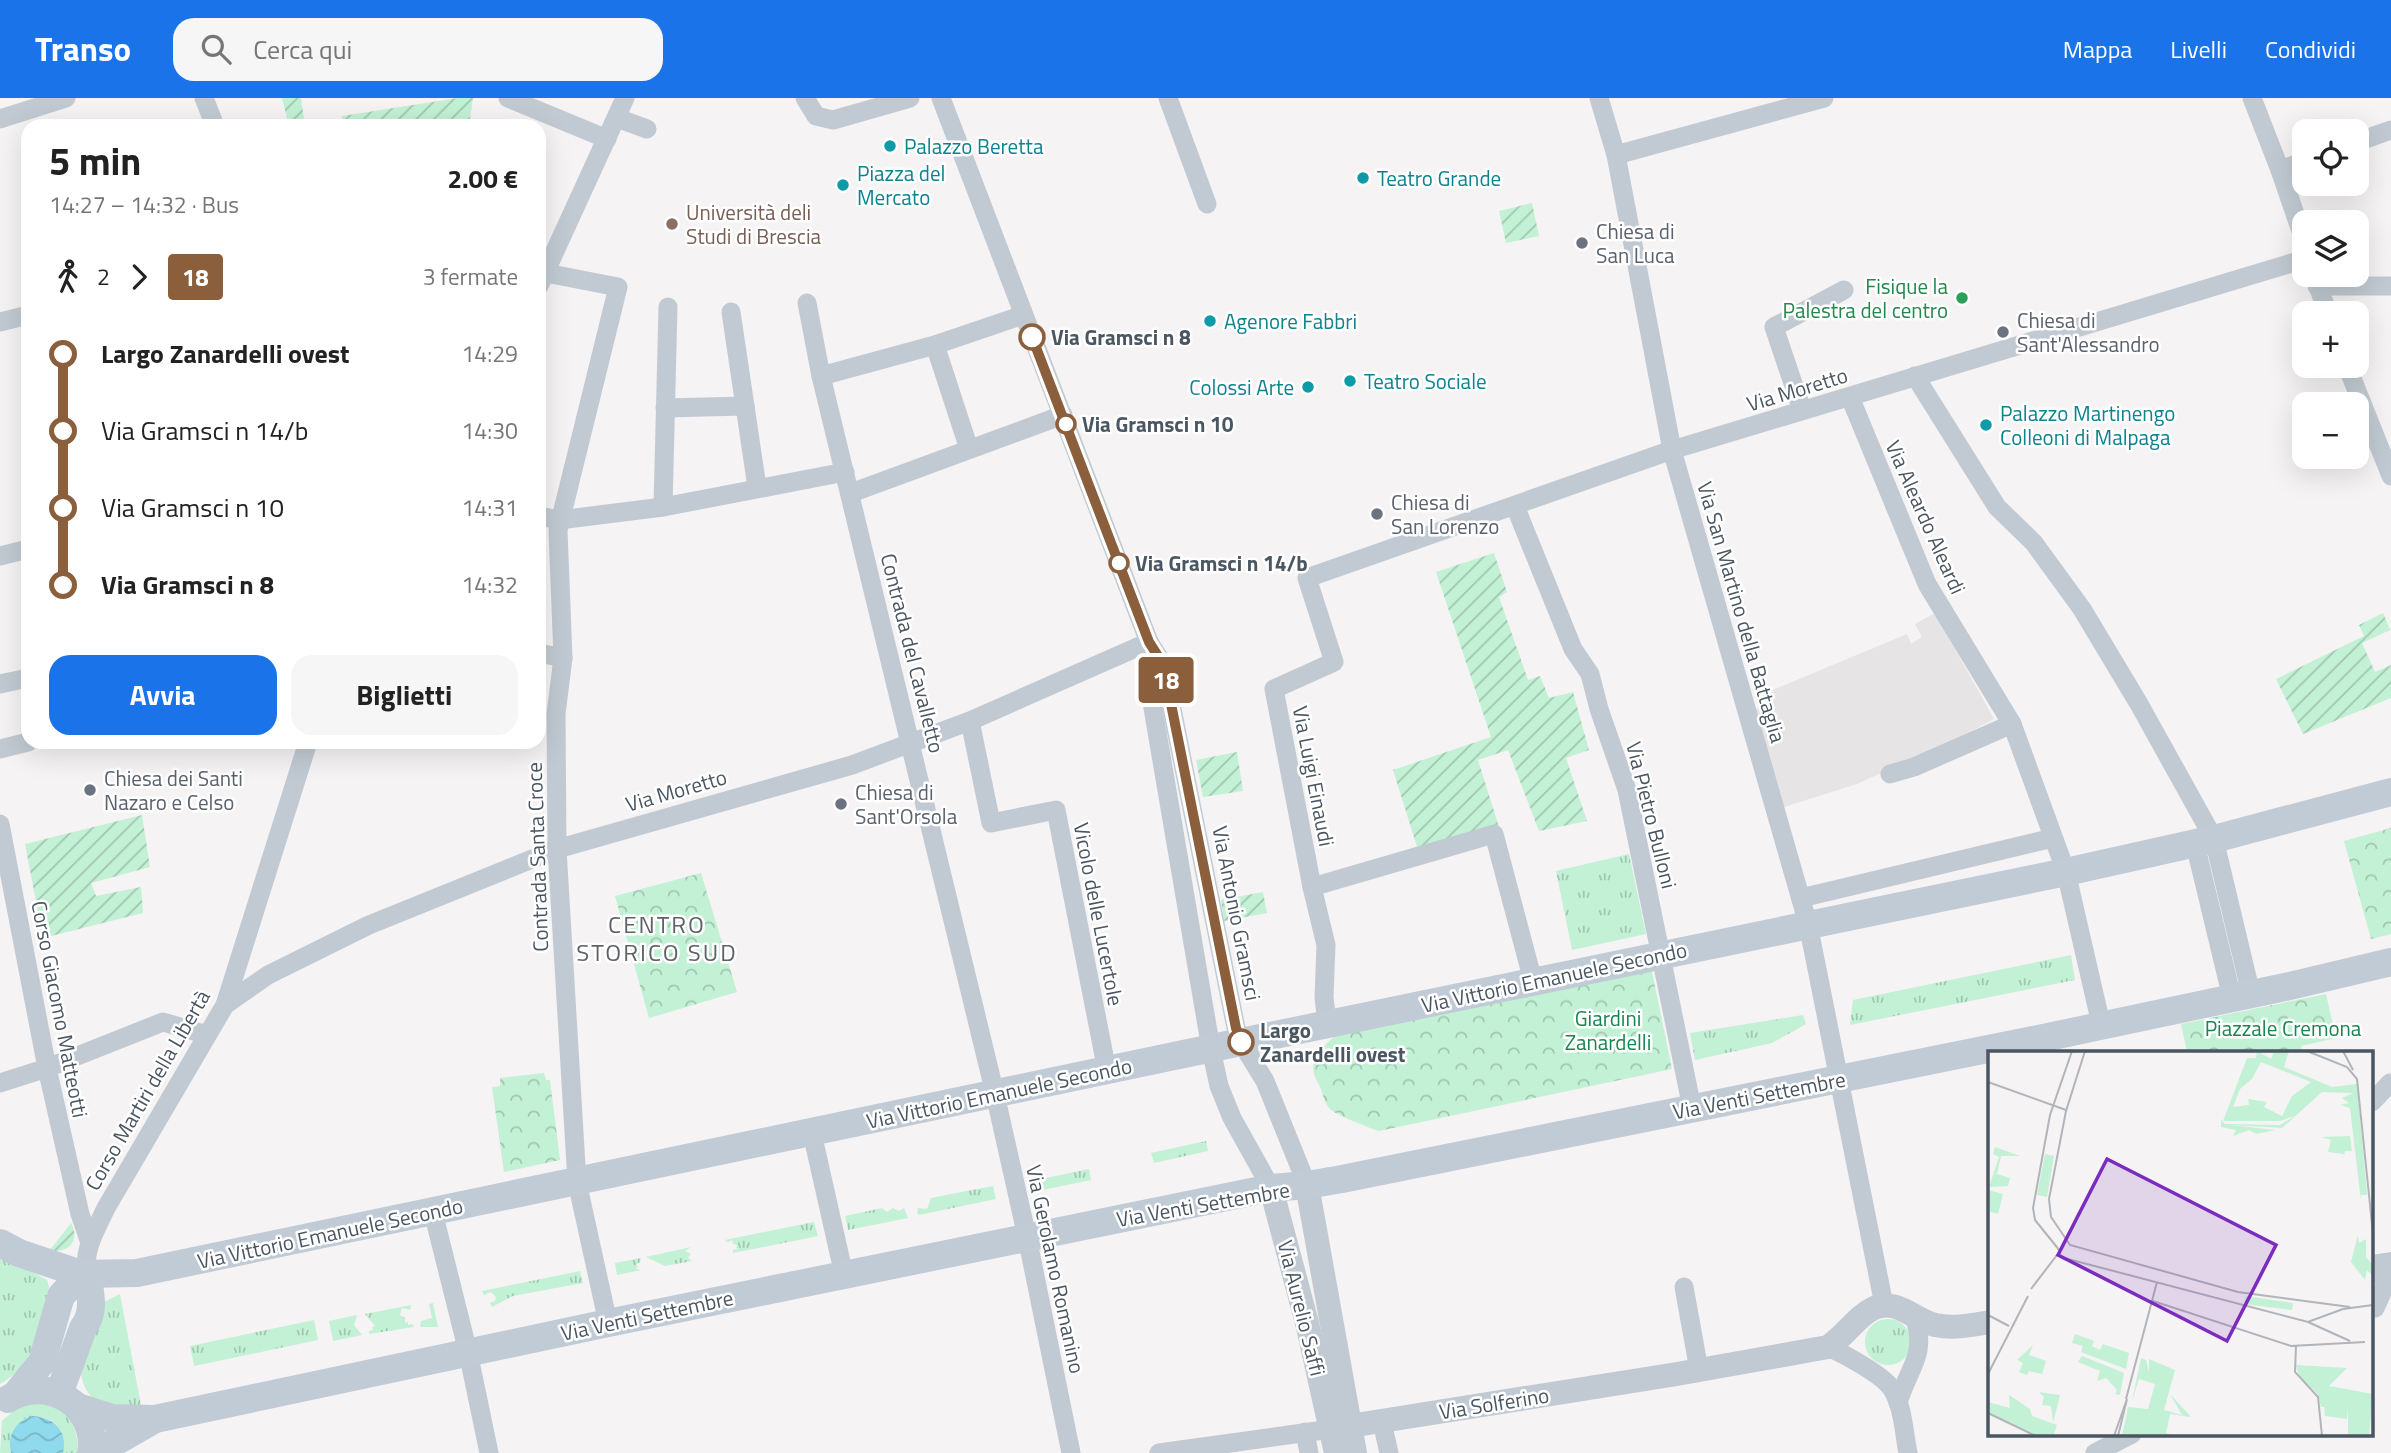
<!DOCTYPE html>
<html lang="it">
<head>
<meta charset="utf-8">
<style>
  :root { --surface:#fff; --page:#f6f6f6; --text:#222; --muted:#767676; --accent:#1a73e8 }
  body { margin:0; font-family:"Titillium Web",sans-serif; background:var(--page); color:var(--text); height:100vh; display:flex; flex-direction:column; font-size:26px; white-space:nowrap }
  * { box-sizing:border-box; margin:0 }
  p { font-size:23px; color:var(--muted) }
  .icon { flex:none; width:38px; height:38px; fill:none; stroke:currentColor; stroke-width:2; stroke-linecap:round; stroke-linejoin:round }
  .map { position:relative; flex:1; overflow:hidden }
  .panel { position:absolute; left:21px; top:21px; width:525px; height:630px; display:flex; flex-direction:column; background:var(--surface); border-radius:21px; box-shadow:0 7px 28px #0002 }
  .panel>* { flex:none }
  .badge { padding:0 14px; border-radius:5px; font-size:24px; line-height:46px }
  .fabs { position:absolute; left:2292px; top:21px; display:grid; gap:14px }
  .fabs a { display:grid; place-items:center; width:77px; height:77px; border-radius:14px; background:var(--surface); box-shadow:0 7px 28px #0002; font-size:35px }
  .map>.badge { position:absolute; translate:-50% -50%; box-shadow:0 0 0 4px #fff }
  .legs { display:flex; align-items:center; gap:10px; height:77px; padding:0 28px; font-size:23px }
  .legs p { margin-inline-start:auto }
  .overview { display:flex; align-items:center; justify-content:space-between; height:119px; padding:0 28px }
  h1 { font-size:38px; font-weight:700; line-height:52px }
  .primary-button { display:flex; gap:14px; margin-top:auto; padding:14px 28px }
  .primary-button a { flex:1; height:80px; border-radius:21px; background:var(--accent); color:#fff; font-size:28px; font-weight:700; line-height:80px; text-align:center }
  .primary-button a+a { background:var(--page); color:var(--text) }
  ul { padding:0 28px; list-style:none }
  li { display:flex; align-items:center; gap:24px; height:77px; font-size:26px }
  li i { display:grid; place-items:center; width:10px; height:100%; margin:0 9px; background:currentColor }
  li i::after { content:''; width:18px; height:18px; margin:-9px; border:5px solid; border-radius:50%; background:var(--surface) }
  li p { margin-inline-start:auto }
  li:first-child i { background:linear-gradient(#0000 50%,currentColor 0) }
  li:last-child i { background:linear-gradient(currentColor 50%,#0000 0) }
  header { display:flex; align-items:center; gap:42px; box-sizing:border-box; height:98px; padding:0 35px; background:var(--accent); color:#fff }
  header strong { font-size:33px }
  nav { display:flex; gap:38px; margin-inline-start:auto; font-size:24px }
  .search { width:490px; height:63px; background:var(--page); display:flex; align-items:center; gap:18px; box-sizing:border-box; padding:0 24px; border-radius:21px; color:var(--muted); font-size:26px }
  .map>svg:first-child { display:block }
  .education { fill:#e6e4e5 }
  .grass { fill:url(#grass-tufts) }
  .forest { fill:url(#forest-crowns) }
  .garden { fill:url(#garden-furrows) }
  .water { fill:url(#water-waves) }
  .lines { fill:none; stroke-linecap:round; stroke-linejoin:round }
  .minor { stroke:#c1cad2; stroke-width:19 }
  .tertiary { stroke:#c1cad2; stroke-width:24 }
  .secondary { stroke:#c1cbd6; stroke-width:28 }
  .line-1-casing { stroke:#fff; stroke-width:16 }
  .line-1 { stroke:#8b5e3c; stroke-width:10 }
  .culture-dot { fill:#0f9aa8; stroke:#fff; stroke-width:2.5 }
  .education-dot { fill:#8d6e63; stroke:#fff; stroke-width:2.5 }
  .worship-dot { fill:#6b7280; stroke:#fff; stroke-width:2.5 }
  .leisure-dot { fill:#2e9e5b; stroke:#fff; stroke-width:2.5 }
  .stop-1-dot { fill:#fff; stroke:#8b5e3c; stroke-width:3.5 }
  .labels { text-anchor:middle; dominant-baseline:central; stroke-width:5; stroke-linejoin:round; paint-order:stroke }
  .culture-label { font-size:21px; fill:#0d838f; stroke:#fff; text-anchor:start }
  .education-label { font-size:21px; fill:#785e54; stroke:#fff; text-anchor:start }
  .worship-label { font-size:21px; fill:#5b616d; stroke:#fff; text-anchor:start }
  .leisure-label { font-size:21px; fill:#27864d; stroke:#fff; text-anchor:end }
  .stop-label { font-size:21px; font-weight:bold; fill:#4a5661; stroke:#fff; text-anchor:start }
  .street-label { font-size:21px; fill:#4a5661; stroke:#fff }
  .park-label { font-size:21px; fill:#17864f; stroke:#fff }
  .quarter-label { font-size:24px; letter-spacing:2px; fill:#5f6368; stroke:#fff }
  .inset-road { fill:none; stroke:#b1b4b9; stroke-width:2 }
  .view { fill:#7b2cbf; fill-opacity:0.15; stroke:#7b2cbf; stroke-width:3.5 }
  .inset-edge { fill:none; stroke:#4a5661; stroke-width:3.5 }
</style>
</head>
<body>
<header>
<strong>Transo</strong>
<div class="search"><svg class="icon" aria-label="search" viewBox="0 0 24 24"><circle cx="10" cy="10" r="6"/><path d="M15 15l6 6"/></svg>Cerca qui</div>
<nav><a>Mappa</a><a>Livelli</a><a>Condividi</a></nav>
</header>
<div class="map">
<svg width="2391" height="1355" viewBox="0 0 2391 1355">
  <defs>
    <pattern id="grass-tufts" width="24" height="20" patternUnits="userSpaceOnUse" patternTransform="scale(1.75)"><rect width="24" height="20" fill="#c3f1d5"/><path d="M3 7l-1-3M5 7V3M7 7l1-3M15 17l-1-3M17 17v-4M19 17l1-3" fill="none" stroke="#a0c6b0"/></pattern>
    <pattern id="forest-crowns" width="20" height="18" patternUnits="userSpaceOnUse" patternTransform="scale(1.75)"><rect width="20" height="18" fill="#c3f1d5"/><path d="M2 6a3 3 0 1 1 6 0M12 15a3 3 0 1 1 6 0" fill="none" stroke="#a0c6b0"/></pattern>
    <pattern id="garden-furrows" width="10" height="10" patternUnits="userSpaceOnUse" patternTransform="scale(1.75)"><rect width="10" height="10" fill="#c3f1d5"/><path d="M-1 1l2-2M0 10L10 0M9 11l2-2" fill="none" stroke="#a0c6b0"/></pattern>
    <pattern id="water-waves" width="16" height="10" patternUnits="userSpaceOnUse" patternTransform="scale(1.75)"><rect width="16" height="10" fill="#90daee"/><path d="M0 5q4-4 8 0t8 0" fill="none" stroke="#78b4c4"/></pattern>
  </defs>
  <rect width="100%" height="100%" fill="#f5f3f3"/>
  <polygon class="education" points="1935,515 1994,621 1962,638 1857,686 1781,710 1753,612 1772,606 1768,594 1907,536 1911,546 1922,539 1915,526"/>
  <g class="grass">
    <polygon points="1629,756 1646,836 1572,852 1556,773"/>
    <polygon points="2071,857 2075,882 1850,927 1853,902"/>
    <polygon points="1803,917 1806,926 1772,945 1695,962 1690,935"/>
    <polygon points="1206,1043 1208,1053 1154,1065 1151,1055"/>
    <polygon points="1089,1071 1091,1082 1033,1094 1031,1083"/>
    <polygon points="993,1088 996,1101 919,1117 917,1115 918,1110 927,1111 931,1100"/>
    <polygon points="882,1110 887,1114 893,1110 899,1113 904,1110 908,1120 848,1132 845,1118"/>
    <polygon points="814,1124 818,1138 733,1155 733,1152 739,1151 736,1150 737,1147 733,1146 732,1142 728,1144 725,1142"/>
    <polygon points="691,1149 685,1153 691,1156 688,1160 692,1163 665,1168 646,1159"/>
    <path d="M0,1156L47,1182L49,1189C39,1228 38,1265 0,1286Z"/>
    <polygon points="641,1160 640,1164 635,1167 638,1168 636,1171 641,1172 617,1177 615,1165"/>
    <polygon points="580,1173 583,1185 513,1198 492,1209 490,1205 495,1203 496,1199 491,1194 484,1197 482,1193"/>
    <path d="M120,1196L141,1307C112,1310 87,1310 81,1276L102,1205Z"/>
    <polygon points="433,1205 438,1229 420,1229 421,1223 432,1220 429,1206"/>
    <polygon points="411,1207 410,1212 402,1210 400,1217 405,1220 405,1225 408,1224 408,1227 412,1226 414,1229 369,1236 369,1233 373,1232 372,1229 375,1228 365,1216"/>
    <polygon points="357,1217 354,1227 362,1237 333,1243 329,1223"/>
    <circle cx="1888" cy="1244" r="23"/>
    <polygon points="314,1222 318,1242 194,1268 190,1248"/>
    <path d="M29,1305C36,1306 46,1305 52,1308C73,1316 79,1335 77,1355H63L57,1327C46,1318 37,1317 24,1321L10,1353L11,1355H0L2,1323L19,1308Z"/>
  </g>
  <g class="forest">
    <polygon points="2391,730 2391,836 2371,841 2344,743"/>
    <polygon points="701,775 737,894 649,920 615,798"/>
    <path d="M1651,869L1672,971L1379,1033C1372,1031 1334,1016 1330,1011C1325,1006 1323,997 1321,991C1319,986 1315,981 1314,976C1310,958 1326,945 1338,936Z"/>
    <polygon points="2326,896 2336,940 2301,948 2302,954 2187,954 2181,926"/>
    <polygon points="544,975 546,982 550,982 560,1062 504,1074 492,989 500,988 500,980"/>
  </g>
  <g class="garden">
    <polygon points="282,0 301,0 305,28 289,28"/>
    <polygon points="458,0 473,0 469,28 342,28 342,18"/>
    <polygon points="1532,105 1539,138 1506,145 1499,113"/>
    <polygon points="1494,455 1507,494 1499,499 1528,582 1540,578 1549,600 1573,594 1589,652 1566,660 1587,723 1539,733 1508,652 1478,662 1499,729 1418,752 1393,672 1491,639 1436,474"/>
    <polygon points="2383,515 2390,532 2362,545 2375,574 2391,567 2391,600 2303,636 2276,581 2364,538 2359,527"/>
    <polygon points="1237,654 1243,693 1203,699 1196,662"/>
    <polygon points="142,717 150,769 91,785 96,798 141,789 143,815 43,840 25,746"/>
    <polygon points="1263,794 1267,815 1224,823 1221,802"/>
    <path d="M71,1125C81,1144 68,1155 49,1153Z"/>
  </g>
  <path class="water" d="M32,1318C54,1319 68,1333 63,1355H11C7,1337 15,1324 32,1318Z"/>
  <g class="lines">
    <g class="minor">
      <polyline points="204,0 215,28"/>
      <polyline points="508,0 607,41"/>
      <polyline points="805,0 816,18 833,22 910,0"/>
      <polyline points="941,0 1149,544 1163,566 1236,930 1241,944 1265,983 1307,1087"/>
      <polyline points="1168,0 1207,106"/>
      <polyline points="1599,0 1616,57 1672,352 1808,826 1884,1207"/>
      <polyline points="2252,0 2280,72 2305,145"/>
      <polyline points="617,20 647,31"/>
      <polyline points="0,21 66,0"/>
      <polyline points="2357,44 2391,32"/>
      <polyline points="1616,57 1824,0"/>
      <polyline points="2280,72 2305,63"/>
      <polyline points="546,175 618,189 558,432 563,560 556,616 557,751 577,1084 608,1225"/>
      <polyline points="2314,178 2328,215"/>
      <polyline points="539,188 625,0"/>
      <polyline points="2317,188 2391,188"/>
      <polyline points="807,205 821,278 995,996 1027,1139 1071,1355"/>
      <polyline points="731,214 757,389"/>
      <polyline points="0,224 28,217"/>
      <polyline points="935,247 969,351"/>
      <polyline points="2347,268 2391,378"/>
      <polyline points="821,278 935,247 1023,217"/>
      <polyline points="1915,278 1997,409 2034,445 2082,511 2139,606 2214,741 2251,896"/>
      <polyline points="1850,299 1927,486 2012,626 2066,774 2101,926"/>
      <polyline points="665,310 745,308"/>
      <polyline points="1802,312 1774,229 1844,192"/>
      <polyline points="851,395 1063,317"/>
      <polyline points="1515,408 1573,551 1590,576 1599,611 1627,692 1692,1010"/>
      <polyline points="663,409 668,209"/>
      <polyline points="539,418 559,422 663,409 845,374"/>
      <polyline points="0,458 28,451"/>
      <polyline points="1149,544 1146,569 1211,951 1219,988 1232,1020 1271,1090"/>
      <polyline points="539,555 563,560"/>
      <polyline points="0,586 28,580"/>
      <polyline points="970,623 991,725 1056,712 1107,973"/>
      <polyline points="0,651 28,644"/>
      <polyline points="1890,676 1914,669 2012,626"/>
      <polyline points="0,726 47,970 80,1116 90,1145"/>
      <polyline points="2195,746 2232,900"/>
      <polyline points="1312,789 1494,736 1533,883"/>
      <polyline points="1801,800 2053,740"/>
      <polyline points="225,907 268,877 369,827 557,751 852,667 970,623 1149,544"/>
      <polyline points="1327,926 1324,899 1326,847 1312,789 1274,591 1334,564 1307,480 1672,352 2305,161"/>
      <polyline points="0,985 47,970 163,924 207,937"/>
      <polyline points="2372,1004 2390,985"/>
      <polyline points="812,1035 844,1177"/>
      <polyline points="433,1114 468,1254 489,1355"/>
      <path d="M87,1175C83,1151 96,1132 106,1110L225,907L308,644"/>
      <polyline points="1684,1189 1699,1272"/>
      <polyline points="2375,1210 2385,1188 2381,1167"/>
      <path d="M1828,1249C1844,1256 1883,1277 1892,1291C1903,1308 1904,1335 1908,1355"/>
      <path d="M1898,1305C1908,1270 1927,1258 1915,1221"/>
      <polyline points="1382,1324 1389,1355"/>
      <polyline points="1305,1334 1309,1355"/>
      <polyline points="1159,1355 1331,1331"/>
      <polyline points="2095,1355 2132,1336"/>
    </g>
    <g class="tertiary">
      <polyline points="1307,1087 1355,1355"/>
      <polyline points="1271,1090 1307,1225 1336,1355"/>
      <polyline points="2372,1169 2391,1166"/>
      <path d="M1331,1331L1677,1276L1828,1249C1845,1238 1857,1218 1874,1210C1897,1200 1914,1222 1935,1227C1954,1231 1972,1227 1990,1224"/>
    </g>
    <g class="secondary">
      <polyline points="0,1145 19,1155 81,1176 137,1175 1241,944 2066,774 2214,741 2391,694"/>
      <polyline points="16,1296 42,1264 61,1198 81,1176"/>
      <path d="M59,1296L83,1230C96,1214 90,1194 87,1175"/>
      <path d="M8,1301C47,1276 99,1308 91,1355"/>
      <polyline points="78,1309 112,1320 155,1321 608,1225 1271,1090 1307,1087 1342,1081 2048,939 2285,889 2391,864"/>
      <polyline points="100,1355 108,1348 155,1321"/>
    </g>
  </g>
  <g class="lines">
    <g class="line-1-casing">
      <polyline id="line-1" points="1032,239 1149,544 1163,566 1236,930 1241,944"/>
    </g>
    <use href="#line-1" class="line-1"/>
  </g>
  <g class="culture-dot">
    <circle cx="890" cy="48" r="7"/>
    <circle cx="1363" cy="80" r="7"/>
    <circle cx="843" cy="87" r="7"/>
    <circle cx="1210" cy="223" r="7"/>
    <circle cx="1350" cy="283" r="7"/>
    <circle cx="1308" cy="289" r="7"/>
    <circle cx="1986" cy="327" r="7"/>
  </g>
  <circle class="education-dot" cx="672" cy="126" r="7"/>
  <g class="worship-dot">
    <circle cx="1582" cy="145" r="7"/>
    <circle cx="2003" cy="234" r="7"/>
    <circle cx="1377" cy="416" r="7"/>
    <circle cx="90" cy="692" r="7"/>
    <circle cx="841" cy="706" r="7"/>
  </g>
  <circle class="leisure-dot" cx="1962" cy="200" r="7"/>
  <g class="stop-1-dot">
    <circle cx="1032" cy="239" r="12"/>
    <circle cx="1066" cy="326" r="9"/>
    <circle cx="1119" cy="465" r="9"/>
    <circle cx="1241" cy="944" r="12"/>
  </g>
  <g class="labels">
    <g class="culture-label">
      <text x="904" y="48">Palazzo Beretta</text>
      <text x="857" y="75">Piazza del<tspan x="857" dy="24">Mercato</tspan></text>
      <text x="1377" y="80">Teatro Grande</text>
      <text x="1224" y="223">Agenore Fabbri</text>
      <text x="1364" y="283">Teatro Sociale</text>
      <text x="1294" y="289" text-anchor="end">Colossi Arte</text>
      <text x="2000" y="315">Palazzo Martinengo<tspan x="2000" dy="24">Colleoni di Malpaga</tspan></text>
    </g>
    <g class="education-label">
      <text x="686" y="114">Università deli<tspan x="686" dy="24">Studi di Brescia</tspan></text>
    </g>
    <g class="worship-label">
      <text x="1596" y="133">Chiesa di<tspan x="1596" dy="24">San Luca</tspan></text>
      <text x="2017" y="222">Chiesa di<tspan x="2017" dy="24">Sant'Alessandro</tspan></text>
      <text x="1391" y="404">Chiesa di<tspan x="1391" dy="24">San Lorenzo</tspan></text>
      <text x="104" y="680">Chiesa dei Santi<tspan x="104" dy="24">Nazaro e Celso</tspan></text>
      <text x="855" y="694">Chiesa di<tspan x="855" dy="24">Sant'Orsola</tspan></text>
    </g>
    <g class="leisure-label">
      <text x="1948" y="188">Fisique la<tspan x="1948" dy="24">Palestra del centro</tspan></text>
    </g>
    <g class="stop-label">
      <text x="1051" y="239">Via Gramsci n 8</text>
      <text x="1082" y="326">Via Gramsci n 10</text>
      <text x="1135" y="465">Via Gramsci n 14/b</text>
      <text x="1260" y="932">Largo<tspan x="1260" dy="24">Zanardelli ovest</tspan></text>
    </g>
    <g class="street-label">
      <text transform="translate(1797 291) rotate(-17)">Via Moretto</text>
      <text transform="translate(1926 419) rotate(66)">Via Aleardo Aleardi</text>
      <text transform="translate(1742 514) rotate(74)">Via San Martino della Battaglia</text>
      <text transform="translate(913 555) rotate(76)">Contrada del Cavalletto</text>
      <text transform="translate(1314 678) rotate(79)">Via Luigi Einaudi</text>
      <text transform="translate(676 692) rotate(-16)">Via Moretto</text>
      <text transform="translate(1652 717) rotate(76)">Via Pietro Bulloni</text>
      <text transform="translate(537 759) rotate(-92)">Contrada Santa Croce</text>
      <text transform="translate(1237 815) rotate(79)">Via Antonio Gramsci</text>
      <text transform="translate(1099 816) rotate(79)">Vicolo delle Lucertole</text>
      <text transform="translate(1554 879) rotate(-12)">Via Vittorio Emanuele Secondo</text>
      <text transform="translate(60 911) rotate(79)">Corso Giacomo Matteotti</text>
      <text transform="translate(147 992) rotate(-60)">Corso Martiri della Libertà</text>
      <text transform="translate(999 995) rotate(-12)">Via Vittorio Emanuele Secondo</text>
      <text transform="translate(1759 997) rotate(-11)">Via Venti Settembre</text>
      <text transform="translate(1203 1106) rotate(-10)">Via Venti Settembre</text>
      <text transform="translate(330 1135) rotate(-12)">Via Vittorio Emanuele Secondo</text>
      <text transform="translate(1056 1171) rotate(78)">Via Gerolamo Romanino</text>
      <text transform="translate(1302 1210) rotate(76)">Via Aurelio Saffi</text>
      <text transform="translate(647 1217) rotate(-12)">Via Venti Settembre</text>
      <text transform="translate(1494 1305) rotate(-9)">Via Solferino</text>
    </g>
    <g class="park-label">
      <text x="1608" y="920">Giardini<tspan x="1608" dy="24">Zanardelli</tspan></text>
      <text x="2283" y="930">Piazzale Cremona</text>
    </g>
    <g class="quarter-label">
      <text x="657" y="826">CENTRO<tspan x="657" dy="28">STORICO SUD</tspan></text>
    </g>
  </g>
  <g transform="translate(1988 953)">
    <rect width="385" height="385" fill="#f5f3f3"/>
    <path d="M87,283L106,290L104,295L112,299L115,293L141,302L138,318L93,301L95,295L84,292ZM94,305L136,322L132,344L127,343L129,339L118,327L109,330L112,320L90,311ZM336,355H360L359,368L337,365Z" fill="#c3f1d5"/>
    <path d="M269,0L283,8L286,0H301L296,16L344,36L369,33L379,144H373V150L362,57L352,54L361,52L354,47L365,42L334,41L294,77L243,74L287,79L268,83L261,79L245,85L248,79L233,76V69L237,73L292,74L306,65L292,70H235L259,7H268ZM273,11L323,31L304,45L294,65L276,56L279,51L260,48L261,54L245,56L252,38L264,28ZM7,96L32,105H13L9,123L22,127L20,135L1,136L11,106L5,103ZM57,103L66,105L59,146L49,144ZM0,139L15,143L10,163L0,160ZM370,184L371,192L378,188V206L385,214V225L379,219L377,229L363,211ZM258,245L305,252L304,259L256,253ZM45,294L41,304L58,310L54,323L41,320L39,324L31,321L35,312L29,309ZM153,307L158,309L161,321V308L187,319L176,359L194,364L182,343L203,366L182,363L178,382L188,385H134L140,356L160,358L167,333L151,328L144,350ZM308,314L359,317L341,335L385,343L381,385H360V355L333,356L330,343L311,325ZM21,344L42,358L44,365L69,374L66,383L50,385L0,361V351L22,357Z" fill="#c3f1d5" fill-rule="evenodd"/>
    <path d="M362,85L364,100H357L355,109L356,103L340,101L343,89L333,86ZM51,341L72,344L65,372L63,355L54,354L56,346Z" fill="#c3f1d5"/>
    <path class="inset-road" d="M97,0L78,60L61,148L63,166L82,194L250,241L362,256M319,0L359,16L369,28L385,183M355,0L365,19M0,31L78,59M72,200L47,169L45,157L62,64L84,0M76,207L320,271L355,258L385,254M43,238L69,204M165,250L303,295L377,291M0,264L21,275M320,271L362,290M308,295L307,321L330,346L334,385M0,323L40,245M138,348L169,231M0,362L48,385M126,385L139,348L130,385"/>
    <path class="view" d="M119,108L288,194L239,290L70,204Z"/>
    <rect width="385" height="385" class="inset-edge"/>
  </g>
</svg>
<div class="fabs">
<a><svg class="icon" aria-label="locate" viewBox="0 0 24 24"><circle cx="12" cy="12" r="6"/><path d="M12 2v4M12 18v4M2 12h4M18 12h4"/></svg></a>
<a><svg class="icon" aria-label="layers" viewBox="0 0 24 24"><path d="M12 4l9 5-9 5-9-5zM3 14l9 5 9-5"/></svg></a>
<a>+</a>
<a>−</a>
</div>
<b class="badge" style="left:1166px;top:582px;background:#8b5e3c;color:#fff">18</b>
<section class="panel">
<div class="overview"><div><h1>5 min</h1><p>14:27 – 14:32 · Bus</p></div><b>2.00 €</b></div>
<div class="legs"><svg class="icon" aria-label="walk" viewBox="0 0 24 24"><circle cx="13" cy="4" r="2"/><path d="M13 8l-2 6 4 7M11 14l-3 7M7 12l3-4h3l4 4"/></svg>2<svg class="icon" aria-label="forward" viewBox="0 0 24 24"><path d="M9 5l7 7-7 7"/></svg><b class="badge" style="background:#8b5e3c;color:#fff">18</b><p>3 fermate</p></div>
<ul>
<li><i style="color:#8b5e3c"></i><b>Largo Zanardelli ovest</b><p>14:29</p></li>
<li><i style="color:#8b5e3c"></i><span>Via Gramsci n 14/b</span><p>14:30</p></li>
<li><i style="color:#8b5e3c"></i><span>Via Gramsci n 10</span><p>14:31</p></li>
<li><i style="color:#8b5e3c"></i><b>Via Gramsci n 8</b><p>14:32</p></li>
</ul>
<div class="primary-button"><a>Avvia</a><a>Biglietti</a></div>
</section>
</div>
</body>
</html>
